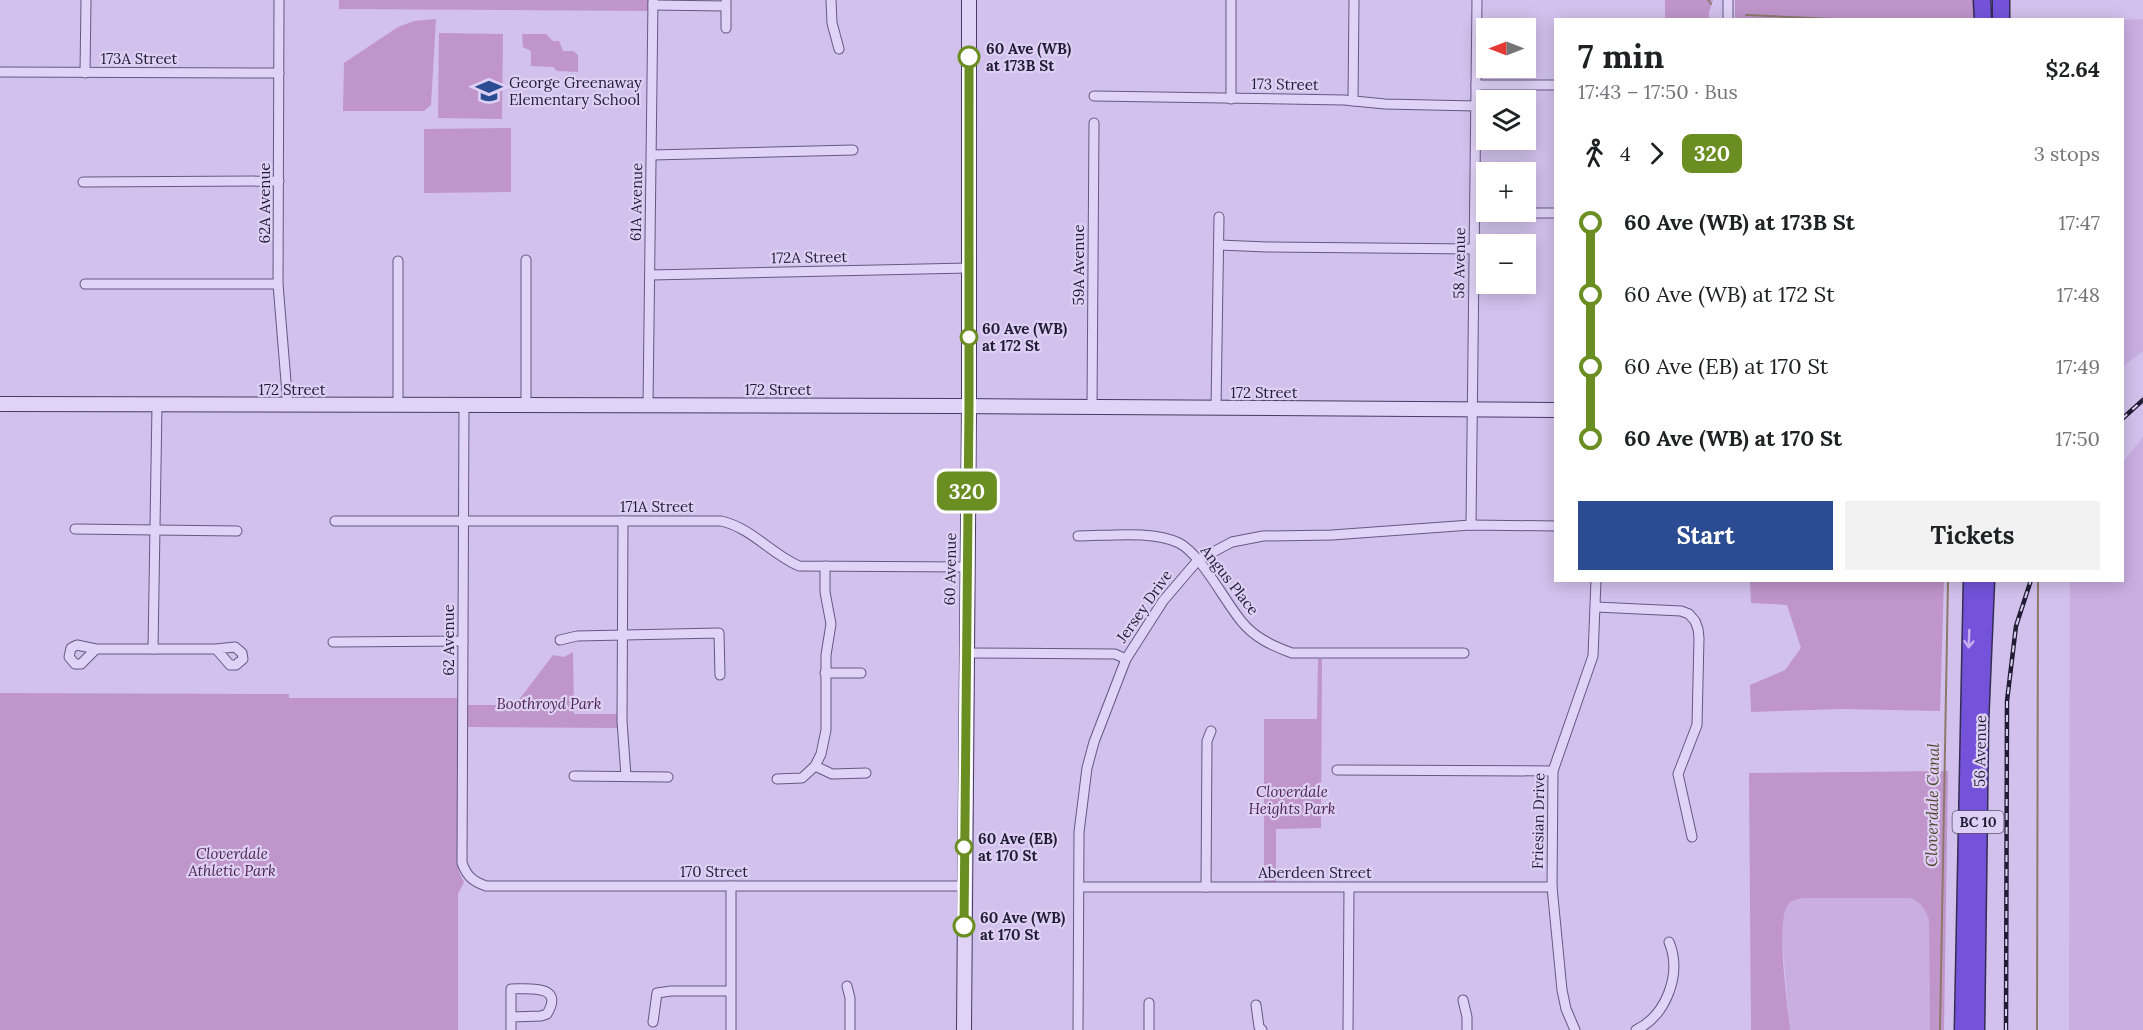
<!DOCTYPE html>
<html lang="en">
<head>
<meta charset="utf-8">
<style>
  :root { --surface:#fff; --page:#f2f2f2; --text:#202124; --muted:#757577; --accent:#2b4c92 }
  body { margin:0; font-family:Lora,serif; background:var(--page); color:var(--text); height:100vh; display:flex; flex-direction:column; font-size:22px; white-space:nowrap }
  * { box-sizing:border-box; margin:0 }
  p { font-size:20px; color:var(--muted) }
  .icon { flex:none; width:33px; height:33px; fill:none; stroke:currentColor; stroke-width:2; stroke-linecap:round; stroke-linejoin:round }
  .map { position:relative; flex:1; overflow:hidden }
  .side { position:absolute; left:1554px; top:18px; width:570px; height:564px; display:flex; flex-direction:column; background:var(--surface); border-radius:0px; box-shadow:0 3px 15px #0003 }
  .side>* { flex:none }
  .badge { padding:0 12px; border-radius:9px; font-size:21px; line-height:39px }
  .needle { width:39px; rotate:270deg }
  .tools { position:absolute; left:1476px; top:18px; display:grid; gap:12px }
  .tools a { display:grid; place-items:center; width:60px; height:60px; border-radius:0px; background:var(--surface); box-shadow:0 3px 15px #0003; font-size:30px }
  .map>.badge { position:absolute; translate:-50% -50%; box-shadow:0 0 0 3px #fff }
  .legs { display:flex; align-items:center; gap:9px; height:66px; padding:0 24px; font-size:20px }
  .legs p { margin-inline-start:auto }
  .headline { display:flex; align-items:center; justify-content:space-between; height:102px; padding:0 24px }
  h1 { font-size:33px; font-weight:800; line-height:45px }
  .primary-button { display:flex; gap:12px; margin-top:auto; padding:12px 24px }
  .primary-button a { flex:1; height:69px; border-radius:0px; background:var(--accent); color:#fff; font-size:24px; font-weight:800; line-height:69px; text-align:center }
  .primary-button a+a { background:var(--page); color:var(--text) }
  ul { padding:0 24px; list-style:none }
  li { display:flex; align-items:center; gap:21px; height:72px; font-size:22px }
  li i { display:grid; place-items:center; width:9px; height:100%; margin:0 8px; background:currentColor }
  li i::after { content:''; width:15px; height:15px; margin:-8px; border:4px solid; border-radius:50%; background:var(--surface) }
  li p { margin-inline-start:auto }
  li:first-child i { background:linear-gradient(#0000 50%,currentColor 0) }
  li:last-child i { background:linear-gradient(currentColor 50%,#0000 0) }
  .map>svg:first-child { display:block }
  .farmland { fill:#c9aee2 }
  .green { fill:#bf95ca }
  .lines { fill:none; stroke-linecap:round; stroke-linejoin:round }
  .stream { stroke:#8c796b; stroke-width:2 }
  .street-casing { stroke:#635985; stroke-width:11 }
  .secondary-casing { stroke:#443c66; stroke-width:16 }
  .highway-casing { stroke:#332d52; stroke-width:19 }
  .street { stroke:#e1d3f7; stroke-width:9 }
  .secondary { stroke:#e1d3f7; stroke-width:14 }
  .highway { stroke:#7453da; stroke-width:16 }
  .rail-casing { stroke:#211d35; stroke-width:4.5 }
  .rail { stroke:#ded0f4; stroke-width:2; stroke-dasharray:7; stroke-linecap:butt }
  .oneway { stroke:#c4b1ee }
  .line-1-casing { stroke:#fff; stroke-width:14 }
  .line-1 { stroke:#6b8e23; stroke-width:9 }
  .stop-1-dot { fill:#fff; stroke:#6b8e23; stroke-width:3 }
  .labels { text-anchor:middle; dominant-baseline:central; stroke-width:4.5; stroke-linejoin:round; paint-order:stroke }
  .shield { fill:#ded0f4; stroke:#5a536e; stroke-width:1.5 }
  .shield-label { font-size:14px; font-weight:bold; fill:#211d35 }
  .stop-label { font-size:15px; font-weight:bold; fill:#211d35; stroke:#ded0f4; text-anchor:start }
  .street-label { font-size:15px; fill:#211d35; stroke:#ded0f4 }
  .poi-label { font-size:15px; fill:#211d35; stroke:#ded0f4; text-anchor:start }
  .park-label { font-size:15px; font-style:italic; fill:#4e2451; stroke:#ded0f4 }
  .water-label { font-size:16px; font-style:italic; fill:#54452d; stroke:#ded0f4 }
</style>
</head>
<body>
<div class="map">
<svg width="2143" height="1030" viewBox="0 0 2143 1030">
  <rect width="100%" height="100%" fill="#d2c1ec"/>
  <g class="farmland">
    <polygon points="2143,19 2143,351 2123,366 2123,20"/>
    <polygon points="2143,437 2143,1030 2069,1030 2070,581 2122,580 2123,462"/>
    <polygon points="1804,898 1911,898 1919,902 1925,910 1929,920 1930,1030 1790,1030 1782,936 1783,918 1787,906 1794,899"/>
  </g>
  <g class="green">
    <polygon points="339,0 649,0 649,11 339,9"/>
    <polygon points="1665,0 1713,0 1709,12 1709,19 1665,19"/>
    <rect x="1735" y="0" width="240" height="19"/>
    <polygon points="436,19 431,105 424,111 343,111 344,63 398,27 414,21"/>
    <polygon points="439,33 503,34 502,119 438,118"/>
    <polygon points="522,34 546,34 553,41 559,41 563,51 573,51 578,55 578,72 557,71 553,67 531,66 531,51 523,47"/>
    <polygon points="511,128 511,192 424,193 424,129"/>
    <polygon points="1750,581 1944,581 1940,711 1842,709 1751,712 1750,685 1785,670 1801,648 1787,605 1751,603"/>
    <polygon points="573,652 574,714 618,714 618,728 468,727 468,705 515,705 553,655 564,657"/>
    <polygon points="1318,659 1322,659 1321,828 1276,829 1276,882 1264,882 1264,719 1317,719"/>
    <polygon points="0,693 289,694 289,698 457,698 457,863 459,872 464,882 458,894 458,1030 0,1030"/>
    <path d="M1948,771L1944,1030H1930L1929,920C1925,909 1922,903 1911,898H1804C1798,899 1792,899 1788,905C1775,923 1788,1005 1790,1030H1751L1749,773Z"/>
  </g>
  <g class="lines">
    <g class="stream">
      <polyline points="1708,0 1711,4"/>
      <polyline points="1746,15 1835,19 1953,20"/>
      <polyline points="1940,1030 1948,580"/>
      <polyline points="2037,1030 2038,580"/>
    </g>
    <g class="street-casing">
      <g id="street">
        <polyline points="279,0 278,284 288,406"/>
        <polyline points="831,0 832,23 839,49"/>
        <polyline points="726,2 726,28"/>
        <polyline points="653,5 725,6"/>
        <polyline points="1728,20 1728,0"/>
        <polyline points="0,72 279,73"/>
        <polyline points="85,73 86,0"/>
        <polyline points="1476,85 1556,85"/>
        <polyline points="1094,96 1344,100 1385,104 1476,106"/>
        <polyline points="1231,99 1231,0"/>
        <polyline points="1353,101 1354,0"/>
        <polyline points="652,155 853,150"/>
        <polyline points="83,182 279,181"/>
        <polyline points="1475,213 1556,213"/>
        <polyline points="1219,245 1267,247 1474,249"/>
        <polyline points="526,260 526,405"/>
        <polyline points="651,275 968,268"/>
        <polyline points="85,284 278,284"/>
        <polyline points="398,405 398,261"/>
        <path d="M464,405L462,863C467,876 472,881 486,886H964"/>
        <polyline points="648,405 653,0"/>
        <polyline points="1092,407 1094,123"/>
        <polyline points="1216,408 1219,217"/>
        <path d="M335,521H721C752,528 771,554 799,566L966,567"/>
        <polyline points="623,521 622,721 626,776"/>
        <polyline points="1471,525 1477,0"/>
        <polyline points="75,529 237,531"/>
        <path d="M1078,536C1107,536 1152,530 1179,543C1201,554 1225,602 1242,622C1255,638 1273,646 1292,653H1464"/>
        <polyline points="1596,607 1681,611 1689,614 1695,621 1698,629 1699,638 1697,725 1678,774 1692,837"/>
        <polyline points="560,640 577,636 719,633 720,675"/>
        <polyline points="333,642 463,641"/>
        <polyline points="96,649 81,664 75,664 69,657 71,648 77,645 96,649 216,649 235,647 242,653 243,659 236,665 230,665 216,649"/>
        <polyline points="153,649 157,405"/>
        <polyline points="965,653 1115,654 1126,659"/>
        <polyline points="825,673 861,673"/>
        <polyline points="815,766 832,774 866,773"/>
        <polyline points="1337,770 1553,771"/>
        <polyline points="574,776 668,777"/>
        <polyline points="777,779 802,778 815,766 821,754 826,730 826,655 831,624 825,592 825,566"/>
        <polyline points="1079,887 1552,887"/>
        <polyline points="1206,887 1207,741 1211,731"/>
        <polyline points="847,986 850,998 850,1030"/>
        <polyline points="1463,1000 1467,1017 1467,1030"/>
        <polyline points="1256,1005 1259,1027 1262,1030"/>
        <polyline points="653,1022 657,993 671,991 730,991"/>
        <path d="M511,1030V989C528,989 565,984 547,1014L541,1016L511,1017"/>
        <polyline points="731,1030 731,886"/>
        <polyline points="1078,1030 1079,832 1087,768 1094,742 1126,659 1163,601 1198,560 1232,542 1263,536 1332,535 1471,525 1556,526"/>
        <polyline points="1149,1030 1149,1003"/>
        <polyline points="1348,1030 1349,888"/>
        <polyline points="1575,1030 1566,1009 1562,990 1552,887 1553,771 1593,656 1596,580"/>
        <path d="M1636,1030C1667,1015 1682,973 1669,942"/>
      </g>
    </g>
    <g class="secondary-casing">
      <g id="secondary">
        <polyline points="0,404 957,406 1556,410"/>
        <polyline points="964,1030 969,406 969,0"/>
      </g>
    </g>
    <g class="highway-casing">
      <g id="highway">
        <polyline points="1982,0 1983,20"/>
        <polyline points="2001,20 2001,0"/>
        <polyline points="1963,1030 1972,580"/>
        <polyline points="1976,1030 1980,722 1986,580"/>
      </g>
    </g>
    <use href="#street" class="street"/>
    <use href="#secondary" class="secondary"/>
    <use href="#highway" class="highway"/>
    <g class="rail-casing">
      <g id="rail">
        <polyline points="2122,419 2143,400"/>
        <polyline points="2006,1030 2007,701 2016,626 2031,580"/>
      </g>
    </g>
    <use href="#rail" class="rail"/>
  </g>
  <defs><path id="oneway-shaft" d="M-6 0H5M1.5-3L5.5 0L1.5 3" fill="none" stroke-width="1.6" stroke-linecap="round" stroke-linejoin="round" transform="scale(1.5)"/></defs>
  <use class="oneway" href="#oneway-shaft" transform="translate(1969 639) rotate(92)"/>
  <g class="lines">
    <g class="line-1-casing">
      <polyline id="line-1" points="964,926 969,406 969,57"/>
    </g>
    <use href="#line-1" class="line-1"/>
  </g>
  <defs>
    <g id="school-bare" transform="scale(2.07)"><path d="M0-5L7-2L0 1L-7-2ZM-4 1L0 2.5L4 1V4Q0 6-4 4Z" fill="#2b4c92" stroke="#ded0f4" stroke-width="2.5" paint-order="stroke"/></g>
  </defs>
  <g fill-rule="evenodd">
    <use href="#school-bare" x="489" y="91"/>
  </g>
  <g class="stop-1-dot">
    <circle cx="969" cy="57" r="10"/>
    <circle cx="969" cy="337" r="8"/>
    <circle cx="964" cy="847" r="8"/>
    <circle cx="964" cy="926" r="10"/>
  </g>
  <g class="labels">
    <rect class="shield" x="1952.5" y="811" width="51" height="22" rx="4.5"/>
    <g class="shield-label">
      <text x="1978" y="822">BC 10</text>
    </g>
    <g class="stop-label">
      <text x="986" y="48">60 Ave (WB)<tspan x="986" dy="17">at 173B St</tspan></text>
      <text x="982" y="328">60 Ave (WB)<tspan x="982" dy="17">at 172 St</tspan></text>
      <text x="978" y="838">60 Ave (EB)<tspan x="978" dy="17">at 170 St</tspan></text>
      <text x="980" y="917">60 Ave (WB)<tspan x="980" dy="17">at 170 St</tspan></text>
    </g>
    <g class="street-label">
      <text x="139" y="58">173A Street</text>
      <text transform="translate(1285 84) rotate(1)">173 Street</text>
      <text transform="translate(636 202) rotate(-89)">61A Avenue</text>
      <text transform="translate(264 203) rotate(-90)">62A Avenue</text>
      <text transform="translate(809 257) rotate(-1)">172A Street</text>
      <text transform="translate(1459 263) rotate(-89)">58 Avenue</text>
      <text transform="translate(1078 265) rotate(-90)">59A Avenue</text>
      <text x="292" y="389">172 Street</text>
      <text x="778" y="389">172 Street</text>
      <text x="1264" y="392">172 Street</text>
      <text x="657" y="506">171A Street</text>
      <text transform="translate(950 569) rotate(-89)">60 Avenue</text>
      <text transform="translate(1230 580) rotate(52)">Angus Place</text>
      <text transform="translate(1144 606) rotate(-55)">Jersey Drive</text>
      <text transform="translate(448 640) rotate(-90)">62 Avenue</text>
      <text transform="translate(1980 751) rotate(-89)">56 Avenue</text>
      <text transform="translate(1538 821) rotate(-89)">Friesian Drive</text>
      <text x="714" y="871">170 Street</text>
      <text x="1315" y="872">Aberdeen Street</text>
    </g>
    <g class="poi-label">
      <text x="509" y="82">George Greenaway<tspan x="509" dy="17">Elementary School</tspan></text>
    </g>
    <g class="park-label">
      <text x="549" y="703">Boothroyd Park</text>
      <text x="1292" y="791">Cloverdale<tspan x="1292" dy="17">Heights Park</tspan></text>
      <text x="232" y="853">Cloverdale<tspan x="232" dy="17">Athletic Park</tspan></text>
    </g>
    <g class="water-label">
      <text transform="translate(1932 805) rotate(-89)">Cloverdale Canal</text>
    </g>
  </g>
</svg>
<div class="tools">
<a><svg class="needle" viewBox="-14 -14 28 28"><path d="M0-13l5 13h-10z" fill="#e53935"/><path d="M0 13l5-13h-10z" fill="#757577"/></svg></a>
<a><svg class="icon" aria-label="layers" viewBox="0 0 24 24"><path d="M12 4l9 5-9 5-9-5zM3 14l9 5 9-5"/></svg></a>
<a>+</a>
<a>−</a>
</div>
<b class="badge" style="left:967px;top:491px;background:#6b8e23;color:#fff">320</b>
<section class="side">
<div class="headline"><div><h1>7 min</h1><p>17:43 – 17:50 · Bus</p></div><b>$2.64</b></div>
<div class="legs"><svg class="icon" aria-label="walk" viewBox="0 0 24 24"><circle cx="13" cy="4" r="2"/><path d="M13 8l-2 6 4 7M11 14l-3 7M7 12l3-4h3l4 4"/></svg>4<svg class="icon" aria-label="forward" viewBox="0 0 24 24"><path d="M9 5l7 7-7 7"/></svg><b class="badge" style="background:#6b8e23;color:#fff">320</b><p>3 stops</p></div>
<ul>
<li><i style="color:#6b8e23"></i><b>60 Ave (WB) at 173B St</b><p>17:47</p></li>
<li><i style="color:#6b8e23"></i><span>60 Ave (WB) at 172 St</span><p>17:48</p></li>
<li><i style="color:#6b8e23"></i><span>60 Ave (EB) at 170 St</span><p>17:49</p></li>
<li><i style="color:#6b8e23"></i><b>60 Ave (WB) at 170 St</b><p>17:50</p></li>
</ul>
<div class="primary-button"><a>Start</a><a>Tickets</a></div>
</section>
</div>
</body>
</html>
